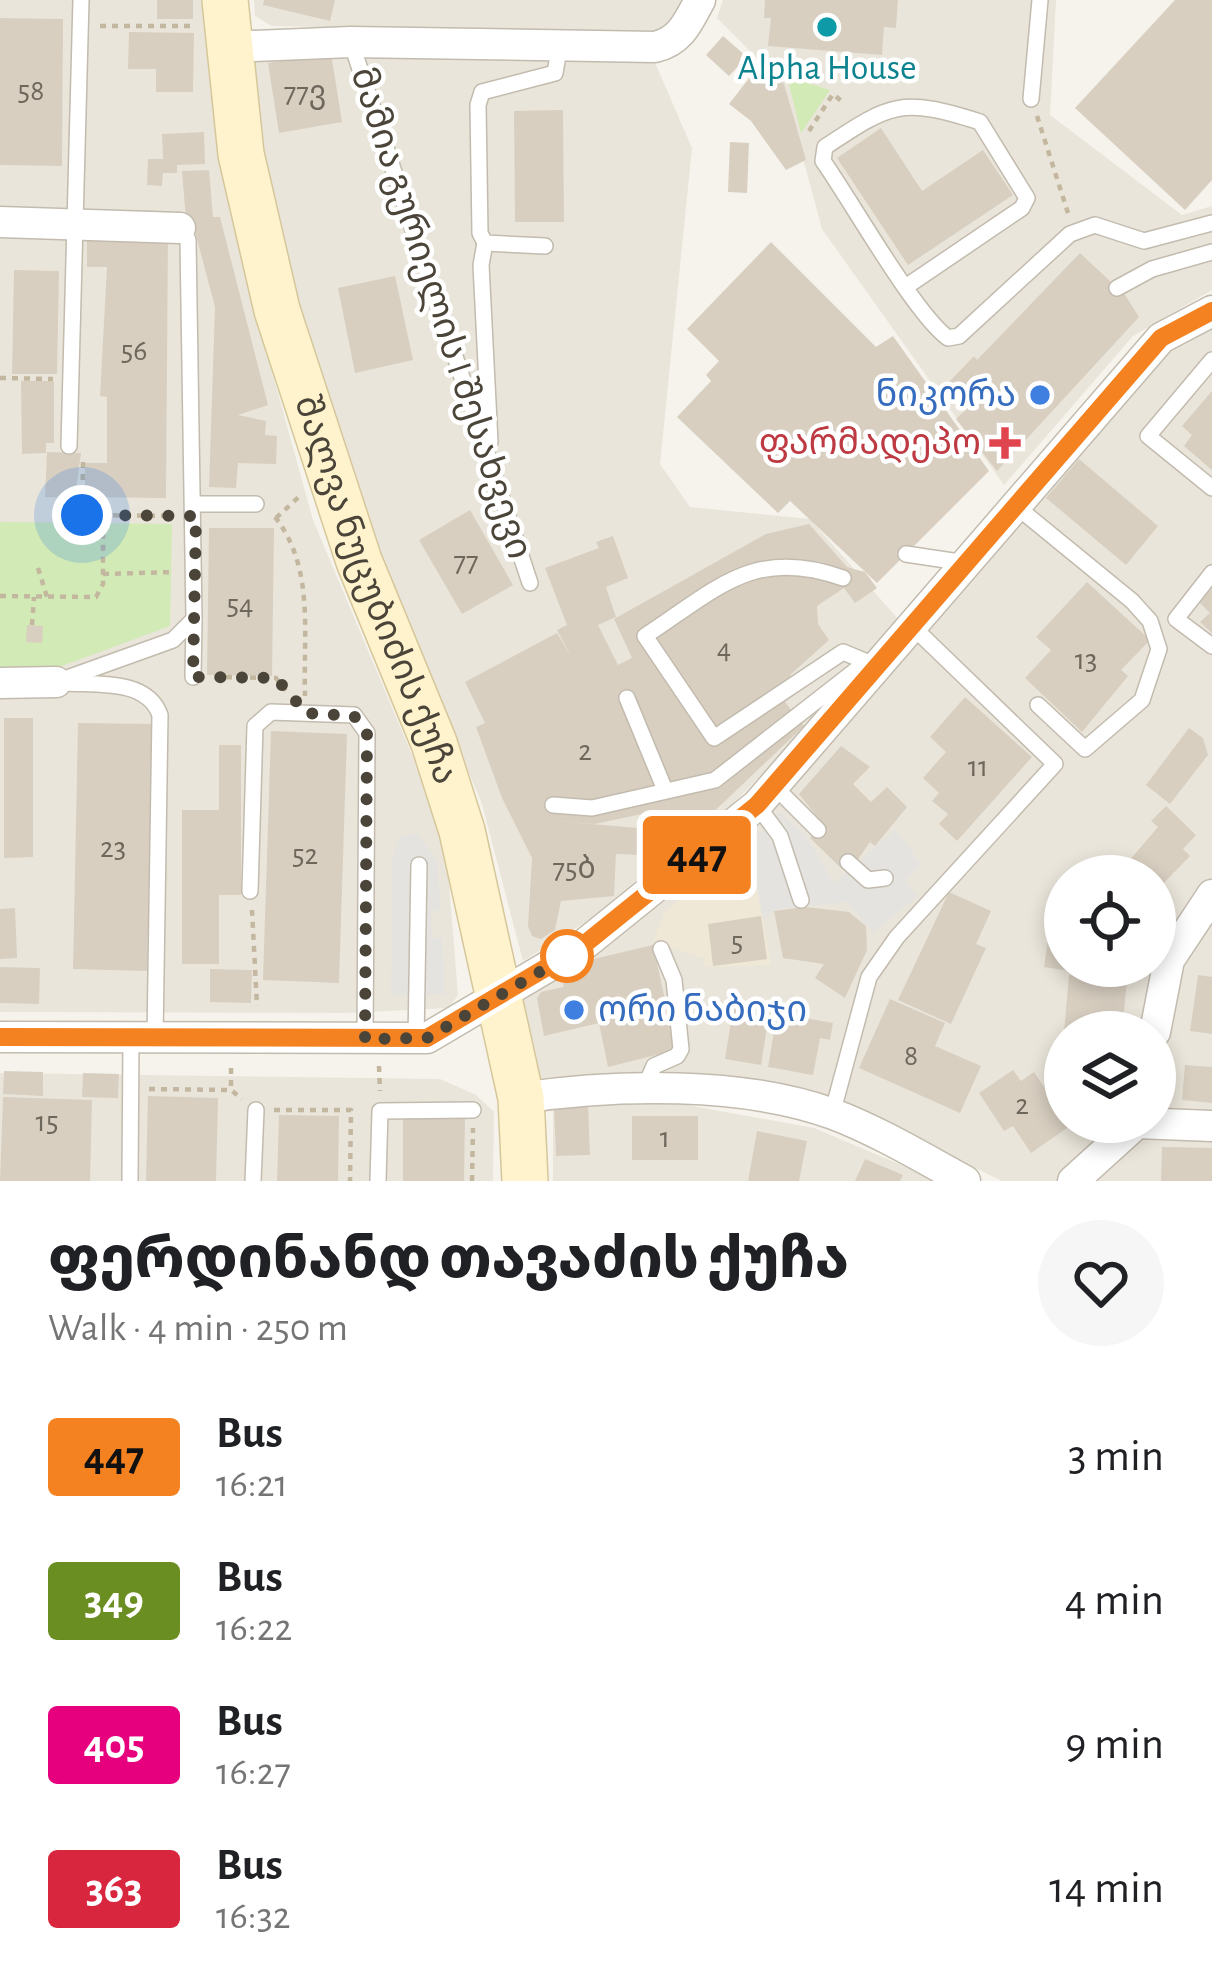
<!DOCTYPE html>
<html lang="en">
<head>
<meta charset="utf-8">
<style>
  :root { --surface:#fff; --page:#f6f6f6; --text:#202124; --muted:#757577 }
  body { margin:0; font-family:"Alegreya Sans","Noto Sans Georgian",sans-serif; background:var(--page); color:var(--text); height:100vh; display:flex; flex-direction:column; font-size:45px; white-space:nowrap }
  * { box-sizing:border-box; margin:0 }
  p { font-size:39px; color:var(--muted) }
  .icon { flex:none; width:66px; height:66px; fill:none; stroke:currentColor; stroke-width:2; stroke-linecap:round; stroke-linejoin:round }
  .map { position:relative; height:1181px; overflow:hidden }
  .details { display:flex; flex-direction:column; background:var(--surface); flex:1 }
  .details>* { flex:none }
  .badge { padding:0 24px; border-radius:9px; font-size:42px; line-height:78px }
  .controls { position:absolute; left:1044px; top:855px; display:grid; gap:24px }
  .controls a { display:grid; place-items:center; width:132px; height:132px; border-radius:50%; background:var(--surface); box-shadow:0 6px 18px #0003; font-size:60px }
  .you { position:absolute; width:60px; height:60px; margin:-30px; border:9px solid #fff; border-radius:50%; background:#1a73e8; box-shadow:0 0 0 18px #1a73e833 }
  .map>.badge { position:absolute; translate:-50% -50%; box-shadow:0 0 0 6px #fff }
  .round { display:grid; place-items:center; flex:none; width:126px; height:126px; border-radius:63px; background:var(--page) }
  .head { display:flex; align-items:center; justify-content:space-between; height:204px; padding:0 48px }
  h1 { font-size:57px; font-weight:800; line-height:90px }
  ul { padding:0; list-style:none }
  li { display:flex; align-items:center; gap:36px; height:144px; padding:0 48px }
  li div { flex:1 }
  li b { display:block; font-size:45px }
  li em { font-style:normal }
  li .badge { min-width:132px; font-weight:700; text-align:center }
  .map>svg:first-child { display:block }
  .residential { fill:#eae5da; fill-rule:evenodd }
  .education { fill:#efe8d6 }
  .green { fill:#d2eab5 }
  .parking { fill:#e5e3e0 }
  .building { fill:#d8cfc1 }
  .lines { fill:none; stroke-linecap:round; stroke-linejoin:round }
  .service-casing { stroke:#c2bbae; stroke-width:18 }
  .minor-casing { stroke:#c2bbae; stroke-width:33 }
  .secondary-casing { stroke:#d6c79b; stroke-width:48 }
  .path { stroke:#c4b79f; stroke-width:4.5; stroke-dasharray:6 6; stroke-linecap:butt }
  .service { stroke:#fff; stroke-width:15 }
  .minor { stroke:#fff; stroke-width:30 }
  .secondary { stroke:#fff3cd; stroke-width:45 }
  .line-casing { stroke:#fff; stroke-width:27 }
  .line { stroke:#f58220; stroke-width:18 }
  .walk { stroke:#4b4439; stroke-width:12; stroke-dasharray:0 21.6 }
  .culture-dot { fill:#0f9aa8; stroke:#fff; stroke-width:4.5 }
  .shop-dot { fill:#3f7fe0; stroke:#fff; stroke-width:4.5 }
  .health-dot { fill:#e0444e; stroke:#fff; stroke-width:4.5 }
  .stop-dot { fill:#fff; stroke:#f58220; stroke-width:6 }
  .labels { text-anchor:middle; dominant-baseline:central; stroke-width:9; stroke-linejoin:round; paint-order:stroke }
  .number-label { font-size:30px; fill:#6e675b }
  .culture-label { font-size:36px; fill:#0d838f; stroke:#fff }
  .street-label { font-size:36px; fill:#4b4439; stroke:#fff }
  .shop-label { font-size:36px; fill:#366cbe; stroke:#fff; text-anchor:end }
  .health-label { font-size:36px; fill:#be3a42; stroke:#fff; text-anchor:end }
</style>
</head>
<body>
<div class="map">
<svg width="1212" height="1181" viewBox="0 0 1212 1181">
  <rect width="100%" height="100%" fill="#f6f3ec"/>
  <g class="residential">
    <polygon points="0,0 205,0 218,148 247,281 313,520 445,833 458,995 449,1008 347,1013 0,1012"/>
    <polygon points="254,0 686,0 661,34 272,26 255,16"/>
    <polygon points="723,0 1056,0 1050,115 1182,215 1212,206 1212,290 1133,336 1004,485 822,229 783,84 717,18"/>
    <polygon points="249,57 653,58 692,148 660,464 690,507 810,519 898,619 816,720 700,837 594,917 523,961 482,804 328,435 273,216"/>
    <path d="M1212,327V1114L1155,1113V1032H1065V1122H1114L1056,1181H1002L842,1103L876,967L1047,761L893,928L867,974L832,1114L724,1093L523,1099L510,990L602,931L922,629L1161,353ZM1065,876H1155V966H1065Z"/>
    <polygon points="0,1073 440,1079 476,1095 494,1112 493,1181 0,1181"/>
    <polygon points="654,1099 814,1128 939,1181 553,1181 553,1109"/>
    <polygon points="1138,1136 1212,1139 1212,1181 1089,1181"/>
  </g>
  <polygon class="education" points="749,842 771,965 704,967 705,959 653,941 665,912"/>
  <g class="green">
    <polygon points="787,76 830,90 801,133"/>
    <polygon points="0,522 172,524 170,626 43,673 0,672"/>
  </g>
  <g class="parking">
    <polygon points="780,812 806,836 834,883 896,829 921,864 905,882 918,896 873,933 848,902 776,909 763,920 749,844"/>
    <polygon points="417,833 437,861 441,910 431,912 433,938 442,938 445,994 391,995 392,860 400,836"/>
  </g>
  <g class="building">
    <rect x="157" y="0" width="36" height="19"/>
    <polygon points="264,0 335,0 330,21 263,5"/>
    <polygon points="765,0 898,0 896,28 884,27 882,55 768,46 771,18 764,18"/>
    <polygon points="1175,0 1212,0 1212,180 1185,210 1075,108"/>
    <polygon points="0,18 63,19 62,166 0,165"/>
    <polygon points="129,32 194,33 193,92 156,92 156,69 128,69"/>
    <polygon points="723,36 747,57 729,76 706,55"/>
    <polygon points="331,53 342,122 279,133 268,63"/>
    <polygon points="761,63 784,84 806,160 786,170 751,121 729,104"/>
    <polygon points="563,110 564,222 515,222 514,111"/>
    <polygon points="881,128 922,191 983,150 1013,195 908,265 837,158"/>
    <polygon points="204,132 205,164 177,165 177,173 163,173 162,186 147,185 148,159 163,159 162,134"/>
    <polygon points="730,142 749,143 747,193 728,192"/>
    <polygon points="209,170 213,217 220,217 268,405 238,415 266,421 265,435 277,436 276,464 238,463 236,488 209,487 215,307 192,220 186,220 182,171"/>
    <polygon points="87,233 168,233 166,498 85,497 85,463 107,463 107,397 100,396 107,267 87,267"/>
    <polygon points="771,242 876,347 893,336 989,471 877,583 790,501 778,513 677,417 711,381 706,375 719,361 687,329"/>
    <polygon points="1080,253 1125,295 1139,317 997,471 956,419 971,405 949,382 974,356 977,360"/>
    <polygon points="14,270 59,271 57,374 12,374"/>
    <polygon points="395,276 413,360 355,373 338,288"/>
    <polygon points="21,381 54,381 54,443 46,443 46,453 22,454"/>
    <polygon points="1212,391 1212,470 1184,446 1192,435 1182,426"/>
    <polygon points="47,452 81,453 75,498 45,497"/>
    <polygon points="1079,459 1158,526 1126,565 1046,498"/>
    <polygon points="470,510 513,585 462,614 419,540"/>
    <polygon points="809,524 847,567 865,572 877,588 855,603 844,588 817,606 818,624 829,640 790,675 798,692 785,702 804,726 684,840 667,823 642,814 595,824 545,820 661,830 660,856 616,854 614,896 561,901 555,930 541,939 532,936 528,926 532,858 502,798 476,727 485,723 465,682 557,633 572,658 557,630 567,625 545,568 599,548 596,542 613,536 628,578 606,587 616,617 598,625 618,665 632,658 614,619 766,534"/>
    <polygon points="209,528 274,528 272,676 207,675"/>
    <polygon points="1087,582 1150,640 1121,670 1128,676 1082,732 1025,678 1051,650 1036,637"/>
    <polygon points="1212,585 1212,633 1200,622 1210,613 1199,602"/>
    <polygon points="27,625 43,626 42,643 26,642"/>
    <polygon points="965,697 1032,757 957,841 939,824 948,814 932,801 939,793 923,778 946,752 930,737"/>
    <polygon points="4,718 33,718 33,857 4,858"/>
    <polygon points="78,723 152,724 147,971 73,969"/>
    <polygon points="1189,728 1203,738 1208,755 1170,804 1146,785"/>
    <polygon points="271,731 347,734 339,983 263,980"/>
    <polygon points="219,745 241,745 241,895 219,895 219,964 182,964 182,810 219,810"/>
    <polygon points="841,746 870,767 853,784 871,802 887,787 907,807 875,846 870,842 856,862 852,858 842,869 810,838 823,824 799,794"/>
    <polygon points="1166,806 1196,835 1183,849 1190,856 1155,892 1155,876 1116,876 1158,827 1151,821"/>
    <polygon points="949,892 991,911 976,944 986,948 951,1024 898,1000"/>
    <polygon points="806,907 849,912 866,926 867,950 845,998 815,978 824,964 783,958 774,911"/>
    <polygon points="15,908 17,958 0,959 0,909"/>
    <polygon points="761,916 767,959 713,966 708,924"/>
    <polygon points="1049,933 1065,935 1065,966 1078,966 1078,972 1044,967"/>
    <polygon points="653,945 676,1050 608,1067 599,1023 544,1036 537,998 541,992 563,987 565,976 585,961"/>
    <polygon points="0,967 40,968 39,1004 0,1003"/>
    <polygon points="210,969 252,970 251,1003 210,1002"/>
    <polygon points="1069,975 1127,980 1122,1032 1064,1032"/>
    <polygon points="1198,975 1212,977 1212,1034 1190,1031"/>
    <polygon points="890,999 945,1023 935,1046 981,1066 960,1113 859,1068"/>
    <polygon points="733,1009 769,1015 761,1065 725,1059"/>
    <polygon points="777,1013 833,1023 830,1040 820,1038 813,1075 768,1067"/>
    <polygon points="1185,1065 1212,1067 1212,1103 1182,1100"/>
    <polygon points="1013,1070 1021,1081 1034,1072 1070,1126 1031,1153 1013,1126 1004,1131 979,1093"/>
    <polygon points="4,1071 43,1072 43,1096 3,1094"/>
    <polygon points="83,1073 119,1074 118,1098 82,1097"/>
    <polygon points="148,1096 218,1098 216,1181 146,1181"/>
    <polygon points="3,1097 92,1100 90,1181 0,1181"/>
    <polygon points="588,1104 590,1155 556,1156 554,1105"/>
    <polygon points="279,1115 339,1116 338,1181 277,1181"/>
    <polygon points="403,1115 465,1116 464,1181 403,1181"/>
    <rect x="632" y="1116" width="66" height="44"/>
    <polygon points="757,1131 807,1141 799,1181 748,1181"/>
    <polygon points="1162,1147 1212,1148 1212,1181 1161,1181"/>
    <polygon points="865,1159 903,1175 900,1181 855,1181"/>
  </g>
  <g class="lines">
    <g class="service-casing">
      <g id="service">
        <polyline points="351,42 530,583"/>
        <polyline points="1031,99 1040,0"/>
        <polyline points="485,243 481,265 490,442"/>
        <polyline points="545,246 485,243 480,233 478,105 482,92 555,73 560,43"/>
        <path d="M907,286L1022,208L1027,198L980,122C901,97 891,103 825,147L823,161C852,202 914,313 948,338L959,336L1070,234L1095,225L1144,241L1212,223"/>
        <polyline points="1117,288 1152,269 1212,252"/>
        <polyline points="1212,360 1148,436 1212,488"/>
        <polyline points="69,446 81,0"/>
        <polyline points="196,504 256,504"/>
        <polyline points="1017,507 1132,601 1150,621 1159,649 1142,700 1085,749 1038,705"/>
        <polyline points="906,554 966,563"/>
        <polyline points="1212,573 1176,619 1212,646"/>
        <path d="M843,578C754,546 717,589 645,636L714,738L843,652L867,662"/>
        <polyline points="193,677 194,619"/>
        <polyline points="56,682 173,640 194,619 188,240 180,228"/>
        <path d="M65,683C98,685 147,679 160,715L155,1038"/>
        <polyline points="627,698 665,790"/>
        <polyline points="774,786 818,830"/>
        <polyline points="553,805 592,808 715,780 865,663"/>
        <polyline points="757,805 780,836 801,900"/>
        <polyline points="848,862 868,880 885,878"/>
        <polyline points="250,891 255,726 271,712 354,715 367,733 365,1039"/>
        <polyline points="416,1039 419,865"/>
        <polyline points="645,1087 654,1066 677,1056 681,1049 674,980 661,949"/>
        <polyline points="832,1114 869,977 897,937 1055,764 914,628"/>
        <polyline points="130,1181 131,1038"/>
        <polyline points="253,1181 256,1110"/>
        <polyline points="378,1181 380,1111 473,1110"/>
      </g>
    </g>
    <g class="minor-casing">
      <g id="minor">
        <path d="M227,47L351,42L655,47C681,41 688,22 700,0"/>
        <polyline points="0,222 180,228"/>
        <polyline points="0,683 56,682"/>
        <polyline points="1155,1032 1169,960 1212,895"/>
        <polyline points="0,1037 427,1038 581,947 757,805 1161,338 1212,311"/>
        <path d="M521,1098C615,1084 743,1081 833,1114C878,1131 923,1158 965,1181"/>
        <polyline points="1073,1181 1137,1123 1212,1126"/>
      </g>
    </g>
    <g class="secondary-casing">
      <g id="secondary">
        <path id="s1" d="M225,0L241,154L277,310L359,561L434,743L462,831L521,1098L525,1181"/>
      </g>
    </g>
    <g class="path">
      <polyline points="100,26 191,26"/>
      <polyline points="1037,116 1068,213"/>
      <polyline points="809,131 833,94 845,104"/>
      <polyline points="0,378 53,379"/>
      <polyline points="83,462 82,515 173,516"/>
      <path d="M275,517C315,568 303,634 305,696"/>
      <polyline points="276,518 302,494"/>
      <polyline points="38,568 47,597"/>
      <polyline points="103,574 175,572"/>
      <polyline points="0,596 96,597 103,584 103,515"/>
      <polyline points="32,625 34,597"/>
      <polyline points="214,677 276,678 286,691"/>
      <polyline points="668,810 666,829 673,837"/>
      <polyline points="252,910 257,1006"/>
      <polyline points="379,1066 380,1091"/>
      <polyline points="231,1068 231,1090"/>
      <polyline points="149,1089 231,1090 242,1099"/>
      <polyline points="274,1110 351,1110 350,1181"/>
      <polyline points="472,1181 473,1128"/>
    </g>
    <use href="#service" class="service"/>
    <use href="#minor" class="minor"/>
    <use href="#secondary" class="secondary"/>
  </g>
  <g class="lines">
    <g class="line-casing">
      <polyline id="line" points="0,1037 427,1038 581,947 757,805 1161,338 1212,311"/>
    </g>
    <use href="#line" class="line"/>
    <polyline class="walk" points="82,515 196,516 193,677 276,678 306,713 354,716 367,733 365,1039 427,1038 567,956"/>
  </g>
  <circle class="culture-dot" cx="827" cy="27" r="12"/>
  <g class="shop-dot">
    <circle cx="1040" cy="395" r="12"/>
    <circle cx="574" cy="1010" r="12"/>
  </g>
  <path class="health-dot" d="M999 425h12v12h12v12h-12v12h-12v-12h-12v-12h12z"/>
  <circle class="stop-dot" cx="567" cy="956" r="24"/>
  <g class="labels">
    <g class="number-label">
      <text x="31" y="91">58</text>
      <text x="305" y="93">77ვ</text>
      <text x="134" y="351">56</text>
      <text x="466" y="562">77</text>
      <text x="240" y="605">54</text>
      <text x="724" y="649">4</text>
      <text x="1086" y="660">13</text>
      <text x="585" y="751">2</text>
      <text x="978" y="767">11</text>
      <text x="113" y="848">23</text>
      <text x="305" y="855">52</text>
      <text x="574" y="869">75ბ</text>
      <text x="737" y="942">5</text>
      <text x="911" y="1056">8</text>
      <text x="1022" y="1105">2</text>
      <text x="47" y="1122">15</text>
      <text x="665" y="1138">1</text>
    </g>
    <g class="culture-label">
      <text x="827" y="68">Alpha House</text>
    </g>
    <g class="street-label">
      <text transform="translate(441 313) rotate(72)">მამია გურიელის I შესახვევი</text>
      <text stroke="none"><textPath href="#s1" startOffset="612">შალვა ნუცუბიძის ქუჩა</textPath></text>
    </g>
    <g class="shop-label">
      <text x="1016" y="395">ნიკორა</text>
      <text x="598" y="1010" text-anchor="start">ორი ნაბიჯი</text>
    </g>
    <g class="health-label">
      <text x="981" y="443">ფარმადეპო</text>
    </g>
  </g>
</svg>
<div class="controls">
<a><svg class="icon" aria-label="locate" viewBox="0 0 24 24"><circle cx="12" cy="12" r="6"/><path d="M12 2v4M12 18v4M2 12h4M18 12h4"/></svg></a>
<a><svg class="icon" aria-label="layers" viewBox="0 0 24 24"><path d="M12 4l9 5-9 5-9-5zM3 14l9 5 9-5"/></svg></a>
</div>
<div class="you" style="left:82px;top:515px"></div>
<b class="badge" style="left:697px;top:855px;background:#f58220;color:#111">447</b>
</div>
<section class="details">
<div class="head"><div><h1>ფერდინანდ თავაძის ქუჩა</h1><p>Walk · 4 min · 250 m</p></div><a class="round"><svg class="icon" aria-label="heart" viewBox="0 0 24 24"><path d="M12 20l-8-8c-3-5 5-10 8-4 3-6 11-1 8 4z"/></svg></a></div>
<ul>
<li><span class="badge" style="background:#f58220;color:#111">447</span><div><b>Bus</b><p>16:21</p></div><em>3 min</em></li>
<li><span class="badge" style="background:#6b8e23;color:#fff">349</span><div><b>Bus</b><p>16:22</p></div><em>4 min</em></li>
<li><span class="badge" style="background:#e6007e;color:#fff">405</span><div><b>Bus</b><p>16:27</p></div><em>9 min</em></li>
<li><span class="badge" style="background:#d7263d;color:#fff">363</span><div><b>Bus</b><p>16:32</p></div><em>14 min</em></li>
</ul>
</section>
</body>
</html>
